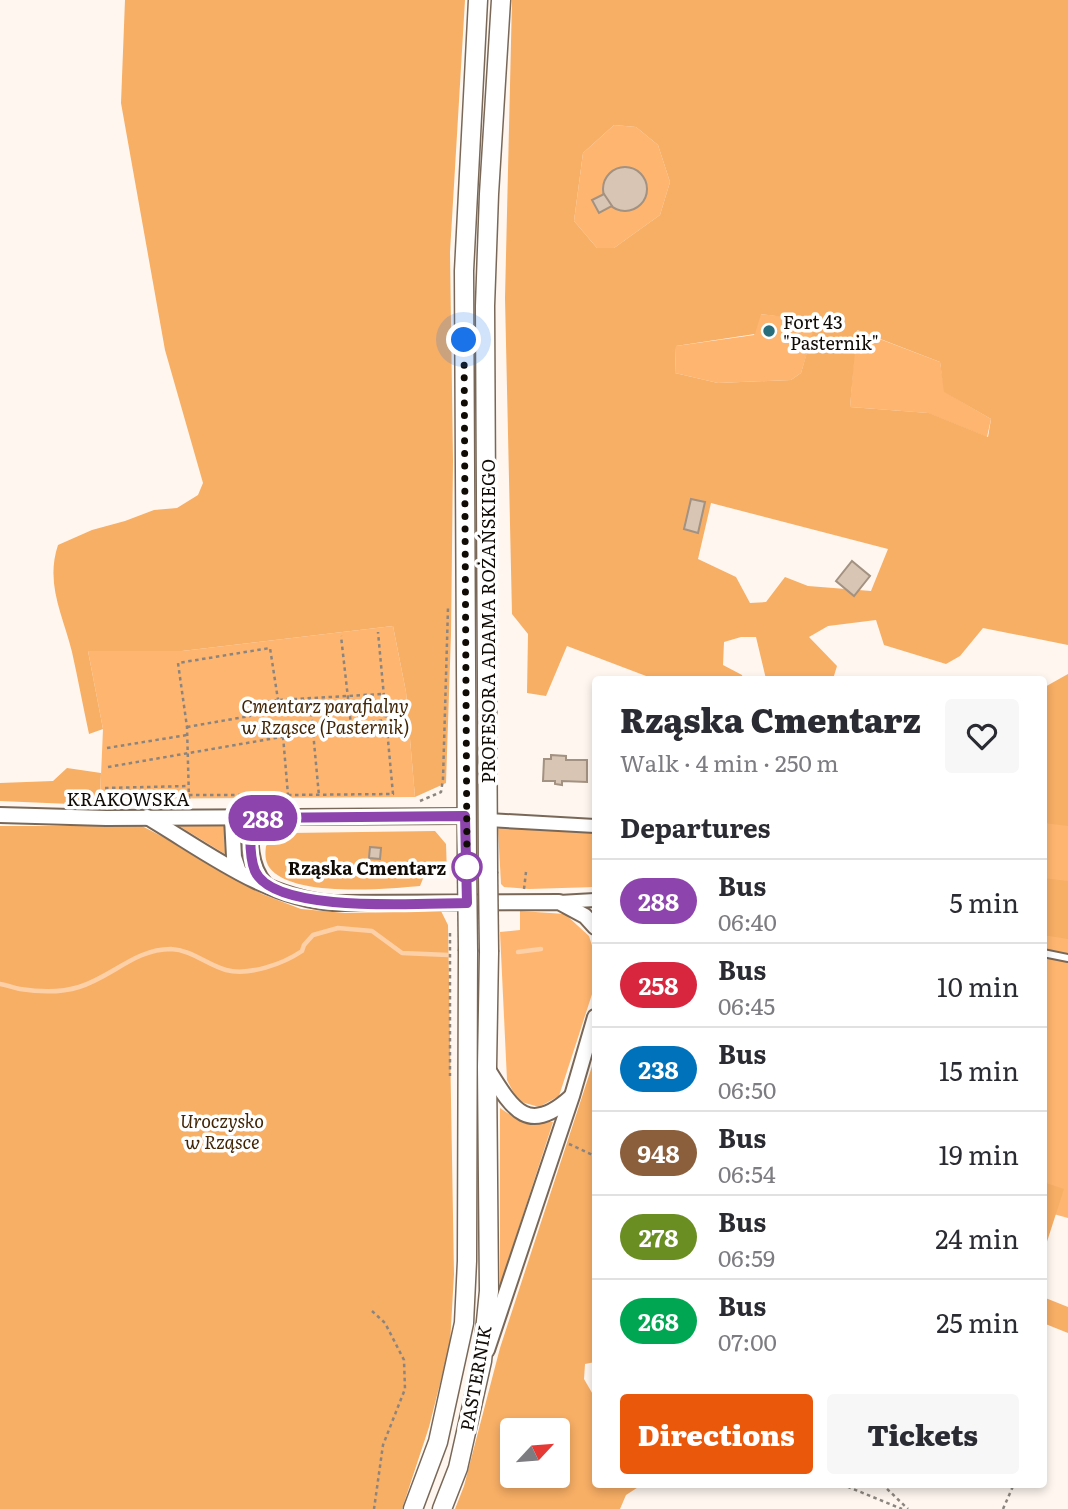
<!DOCTYPE html>
<html lang="en">
<head>
<meta charset="utf-8">
<style>
  :root { --surface:#fff; --page:#f7f7f7; --text:#2b2b33; --muted:#7c7c81; --line:#e1e1e2; --accent:#ea580c }
  body { margin:0; font-family:Literata,serif; background:var(--page); color:var(--text); height:100vh; display:flex; flex-direction:column; font-size:26px; white-space:nowrap }
  * { box-sizing:border-box; margin:0 }
  p { font-size:23px; color:var(--muted) }
  .icon { flex:none; width:38px; height:38px; fill:none; stroke:currentColor; stroke-width:2; stroke-linecap:round; stroke-linejoin:round }
  .map { position:relative; flex:1; overflow:hidden }
  .side { position:absolute; left:592px; top:676px; width:455px; height:812px; display:flex; flex-direction:column; background:var(--surface); border-radius:7px; box-shadow:0 4px 10px #0003 }
  .side>* { flex:none }
  .badge { padding:0 14px; border-radius:23px; font-size:24px; line-height:46px }
  .needle { width:46px; rotate:64deg }
  .buttons { position:absolute; left:500px; top:1418px; display:grid; gap:14px }
  .buttons a { display:grid; place-items:center; width:70px; height:70px; border-radius:7px; background:var(--surface); box-shadow:0 4px 10px #0003; font-size:35px }
  .you { position:absolute; width:35px; height:35px; margin:-18px; border:5px solid #fff; border-radius:50%; background:#1a73e8; box-shadow:0 0 0 10px #1a73e833 }
  .map>.badge { position:absolute; translate:-50% -50%; box-shadow:0 0 0 4px #fff }
  h2 { padding:0 28px; font-size:26px; line-height:63px }
  .round { display:grid; place-items:center; flex:none; width:74px; height:74px; border-radius:7px; background:var(--page) }
  .overview { display:flex; align-items:center; justify-content:space-between; height:119px; padding:0 28px }
  h1 { font-size:33px; font-weight:800; line-height:52px }
  .primary-button { display:flex; gap:14px; margin-top:auto; padding:14px 28px }
  .primary-button a { flex:1; height:80px; border-radius:7px; background:var(--accent); color:#fff; font-size:28px; font-weight:800; line-height:80px; text-align:center }
  .primary-button a+a { background:var(--page); color:var(--text) }
  ul { padding:0; list-style:none }
  li { display:flex; align-items:center; gap:21px; height:84px; padding:0 28px; border-top:2px solid var(--line) }
  li div { flex:1 }
  li b { display:block; font-size:26px }
  li em { font-style:normal }
  li .badge { min-width:77px; font-weight:700; text-align:center }
  .map>svg:first-child { display:block }
  .green { fill:#feb56f }
  .forest { fill:#f7ae65; fill-rule:evenodd }
  .lines { fill:none; stroke-linecap:round; stroke-linejoin:round }
  .stream { stroke:#fdd0a7; stroke-width:4.5 }
  .building { fill:#d8c5b4; stroke:#a39181; stroke-width:2 }
  .service-casing { stroke:#796858; stroke-width:10 }
  .minor-casing { stroke:#796858; stroke-width:16 }
  .tertiary-casing { stroke:#796858; stroke-width:18 }
  .primary-casing { stroke:#796858; stroke-width:21 }
  .path { stroke:#8c857f; stroke-width:2.5; stroke-dasharray:3.5 3.5; stroke-linecap:butt }
  .service { stroke:#fff; stroke-width:6 }
  .minor { stroke:#fff; stroke-width:12 }
  .tertiary { stroke:#fff; stroke-width:14 }
  .primary { stroke:#fff; stroke-width:18 }
  .primary-bridge-casing { stroke:#796858; stroke-width:21; stroke-linecap:butt }
  .primary-bridge { stroke:#fff; stroke-width:18 }
  .line-casing { stroke:#fff; stroke-width:16 }
  .line { stroke:#8e44ad; stroke-width:10 }
  .walk { stroke:#110b06; stroke-width:7; stroke-dasharray:0 12.6 }
  .poi-dot { fill:#276d7c; stroke:#fff; stroke-width:2.5 }
  .stop-dot { fill:#fff; stroke:#8e44ad; stroke-width:3.5 }
  .labels { text-anchor:middle; dominant-baseline:central; stroke-width:7; stroke-linejoin:round; paint-order:stroke }
  .poi-label { font-size:18px; fill:#110b06; stroke:#fff; text-anchor:start }
  .street-label { font-size:18px; fill:#110b06; stroke:#fff }
  .park-label { font-size:18px; font-style:italic; fill:#412505; stroke:#fff }
  .stop-label { font-size:18px; font-weight:bold; fill:#110b06; stroke:#fff; text-anchor:end }
</style>
</head>
<body>
<div class="map">
<svg width="1068" height="1509" viewBox="0 0 1068 1509">
  <rect width="100%" height="100%" fill="#fef6ef"/>
  <g class="green">
    <polygon points="614,125 636,127 658,145 670,182 660,215 614,248 597,248 574,221 583,153"/>
    <polygon points="760,314 817,320 801,373 791,380 718,383 675,373 676,346 754,335"/>
    <polygon points="856,330 940,362 945,392 991,419 987,437 928,413 850,407"/>
    <polygon points="393,626 406,692 415,797 100,799 103,729 88,651 182,651"/>
    <polygon points="1043,764 1068,769 1068,1218 1043,1211"/>
    <polygon points="182,823 224,824 225,854 179,826"/>
    <polygon points="508,825 595,832 595,887 529,889 504,887 501,884 498,829"/>
    <polygon points="520,911 565,914 589,936 595,955 595,985 559,1096 539,1107 518,1101 507,1080 500,932 520,930"/>
    <polygon points="500,1108 518,1120 553,1122 500,1286"/>
  </g>
  <g class="forest">
    <path d="M125,0H465L450,252L453,461L451,634L446,783L415,797L406,692L393,626L182,651H88L103,729L89,734C83,706 78,679 72,652C63,615 45,584 58,545L92,530L125,521L154,510L177,508L198,495L203,483L165,350L121,103Z"/>
    <path d="M512,0H1068V645L983,628L960,656L946,664L884,645L876,620L828,626L809,637L837,666L833,679H766L756,637H741L724,642L723,665L742,675L743,679H654L567,646L546,696L527,693L528,634L512,614L505,298ZM614,125L636,127L658,145L670,182L660,215L614,248H597L574,221L583,153ZM761,314L816,321L801,373L791,380L718,383L675,373L676,346L755,334ZM857,330L940,362L944,392L991,419L988,437L929,413L850,407ZM711,503L888,549L871,591L808,586L785,577L766,602L750,603L736,577L698,559Z"/>
    <polygon points="1068,674 1068,826 1043,823 1043,688"/>
    <polygon points="67,768 101,773 100,799 94,805 0,801 0,783 53,781"/>
    <polygon points="0,826 142,826 188,850 262,894 301,909 345,913 441,911 448,925 454,1274 450,1344 429,1427 402,1509 0,1509"/>
    <path d="M435,831L446,844L447,874L424,876L420,886C386,889 291,898 269,867C265,860 265,854 266,846L275,836L290,833Z"/>
    <polygon points="1043,878 1068,881 1068,939 1043,935"/>
    <path d="M595,1057V1362L585,1364L584,1379L595,1398V1484H643L626,1495L620,1509H455L464,1486L500,1348ZM513,1430H558V1475H513Z"/>
    <polygon points="1043,1182 1064,1189 1043,1254"/>
    <polygon points="1043,1297 1068,1307 1068,1333 1043,1323"/>
  </g>
  <g class="lines">
    <g class="stream">
      <polyline points="518,952 541,949"/>
      <path d="M0,984C8,985 13,988 20,989C39,992 60,993 79,987C112,977 135,949 171,949C192,950 207,965 226,970C249,976 283,964 302,951L304,945L313,935L338,928L372,931L402,953L448,955"/>
    </g>
  </g>
  <g class="building">
    <circle cx="625" cy="189" r="22"/>
    <polygon points="604,194 612,206 599,213 592,200"/>
    <polygon points="691,499 705,502 698,533 684,529"/>
    <polygon points="852,561 870,576 854,596 836,581"/>
    <polygon points="551,755 566,756 566,760 587,760 587,782 562,781 562,785 555,784 555,781 543,781 544,759 551,759"/>
    <polygon points="370,847 381,848 380,859 369,858"/>
  </g>
  <g class="lines">
    <g class="service-casing">
      <polyline id="service" points="1043,953 1068,958"/>
    </g>
    <g class="minor-casing">
      <g id="minor">
        <polyline points="488,820 595,826"/>
        <polyline points="559,902 595,900"/>
      </g>
    </g>
    <g class="tertiary-casing">
      <g id="tertiary">
        <polyline points="0,815 106,818 465,816"/>
        <path d="M147,817C205,851 264,898 333,903L559,902L585,916L595,927"/>
        <polyline points="232,818 234,857 239,872"/>
        <path d="M251,818C250,841 249,866 265,884"/>
        <path d="M487,1068C512,1108 527,1137 571,1097"/>
        <polyline points="487,1350 572,1096 595,1017"/>
      </g>
    </g>
    <g class="primary-casing">
      <g id="primary">
        <polyline points="467,864 464,271 478,0"/>
        <polyline points="488,872 485,306 489,194 501,0"/>
        <polyline points="413,1509 438,1442 464,1323 467,1261 468,951"/>
        <polyline points="442,1509 458,1468 482,1361 489,1291 487,1067 489,952"/>
      </g>
    </g>
    <g class="path">
      <polyline points="310,699 319,796"/>
      <polyline points="351,725 385,720"/>
      <polyline points="187,727 250,716 250,705 278,700 382,694"/>
      <polyline points="107,748 187,735"/>
      <polyline points="108,767 351,725 341,636"/>
      <polyline points="105,788 189,786"/>
      <polyline points="189,795 288,795 283,736"/>
      <polyline points="288,795 393,794 378,632"/>
      <polyline points="189,799 187,727 178,663 270,648 278,700"/>
      <polyline points="420,801 441,792 443,779 448,608"/>
      <polyline points="524,889 526,872"/>
      <polyline points="450,933 450,1076"/>
      <polyline points="569,1144 595,1156"/>
      <polyline points="372,1311 385,1323 404,1360 405,1389 383,1445 374,1509"/>
      <polyline points="841,1484 902,1509"/>
      <polyline points="882,1484 908,1509"/>
      <polyline points="1003,1509 1014,1484"/>
    </g>
    <use href="#service" class="service"/>
    <use href="#minor" class="minor"/>
    <use href="#tertiary" class="tertiary"/>
    <use href="#primary" class="primary"/>
    <g class="primary-bridge-casing">
      <g id="primary-bridge">
        <polyline points="467,864 468,951"/>
        <polyline points="488,872 489,952"/>
      </g>
    </g>
    <use href="#primary-bridge" class="primary-bridge"/>
  </g>
  <g class="lines">
    <g class="line-casing">
      <path id="line" d="M465,816L467,903C425,903 274,915 255,871C249,857 250,833 251,818Z"/>
    </g>
    <use href="#line" class="line"/>
    <polyline class="walk" points="464,340 467,867"/>
  </g>
  <circle class="poi-dot" cx="769" cy="331" r="7"/>
  <circle class="stop-dot" cx="467" cy="867" r="14"/>
  <g class="labels">
    <g class="poi-label">
      <text x="783" y="321">Fort 43<tspan x="783" dy="21">"Pasternik"</tspan></text>
    </g>
    <g class="street-label">
      <text transform="translate(487 621) rotate(-90)">PROFESORA ADAMA ROŻAŃSKIEGO</text>
      <text x="128" y="798">KRAKOWSKA</text>
      <text transform="translate(475 1378) rotate(-80)">PASTERNIK</text>
    </g>
    <g class="park-label">
      <text x="325" y="705">Cmentarz parafialny<tspan x="325" dy="21">w Rząsce (Pasternik)</tspan></text>
      <text x="222" y="1120">Uroczysko<tspan x="222" dy="21">w Rząsce</tspan></text>
    </g>
    <g class="stop-label">
      <text x="446" y="867">Rząska Cmentarz</text>
    </g>
  </g>
</svg>
<div class="buttons">
<a><svg class="needle" viewBox="-14 -14 28 28"><path d="M0-13l5 13h-10z" fill="#e53935"/><path d="M0 13l5-13h-10z" fill="#7c7c81"/></svg></a>
</div>
<div class="you" style="left:464px;top:340px"></div>
<b class="badge" style="left:263px;top:818px;background:#8e44ad;color:#fff">288</b>
<section class="side">
<div class="overview"><div><h1>Rząska Cmentarz</h1><p>Walk · 4 min · 250 m</p></div><a class="round"><svg class="icon" aria-label="heart" viewBox="0 0 24 24"><path d="M12 20l-8-8c-3-5 5-10 8-4 3-6 11-1 8 4z"/></svg></a></div>
<h2>Departures</h2>
<ul>
<li><span class="badge" style="background:#8e44ad;color:#fff">288</span><div><b>Bus</b><p>06:40</p></div><em>5 min</em></li>
<li><span class="badge" style="background:#d7263d;color:#fff">258</span><div><b>Bus</b><p>06:45</p></div><em>10 min</em></li>
<li><span class="badge" style="background:#0072bc;color:#fff">238</span><div><b>Bus</b><p>06:50</p></div><em>15 min</em></li>
<li><span class="badge" style="background:#8b5e3c;color:#fff">948</span><div><b>Bus</b><p>06:54</p></div><em>19 min</em></li>
<li><span class="badge" style="background:#6b8e23;color:#fff">278</span><div><b>Bus</b><p>06:59</p></div><em>24 min</em></li>
<li><span class="badge" style="background:#00a651;color:#fff">268</span><div><b>Bus</b><p>07:00</p></div><em>25 min</em></li>
</ul>
<div class="primary-button"><a>Directions</a><a>Tickets</a></div>
</section>
</div>
</body>
</html>
